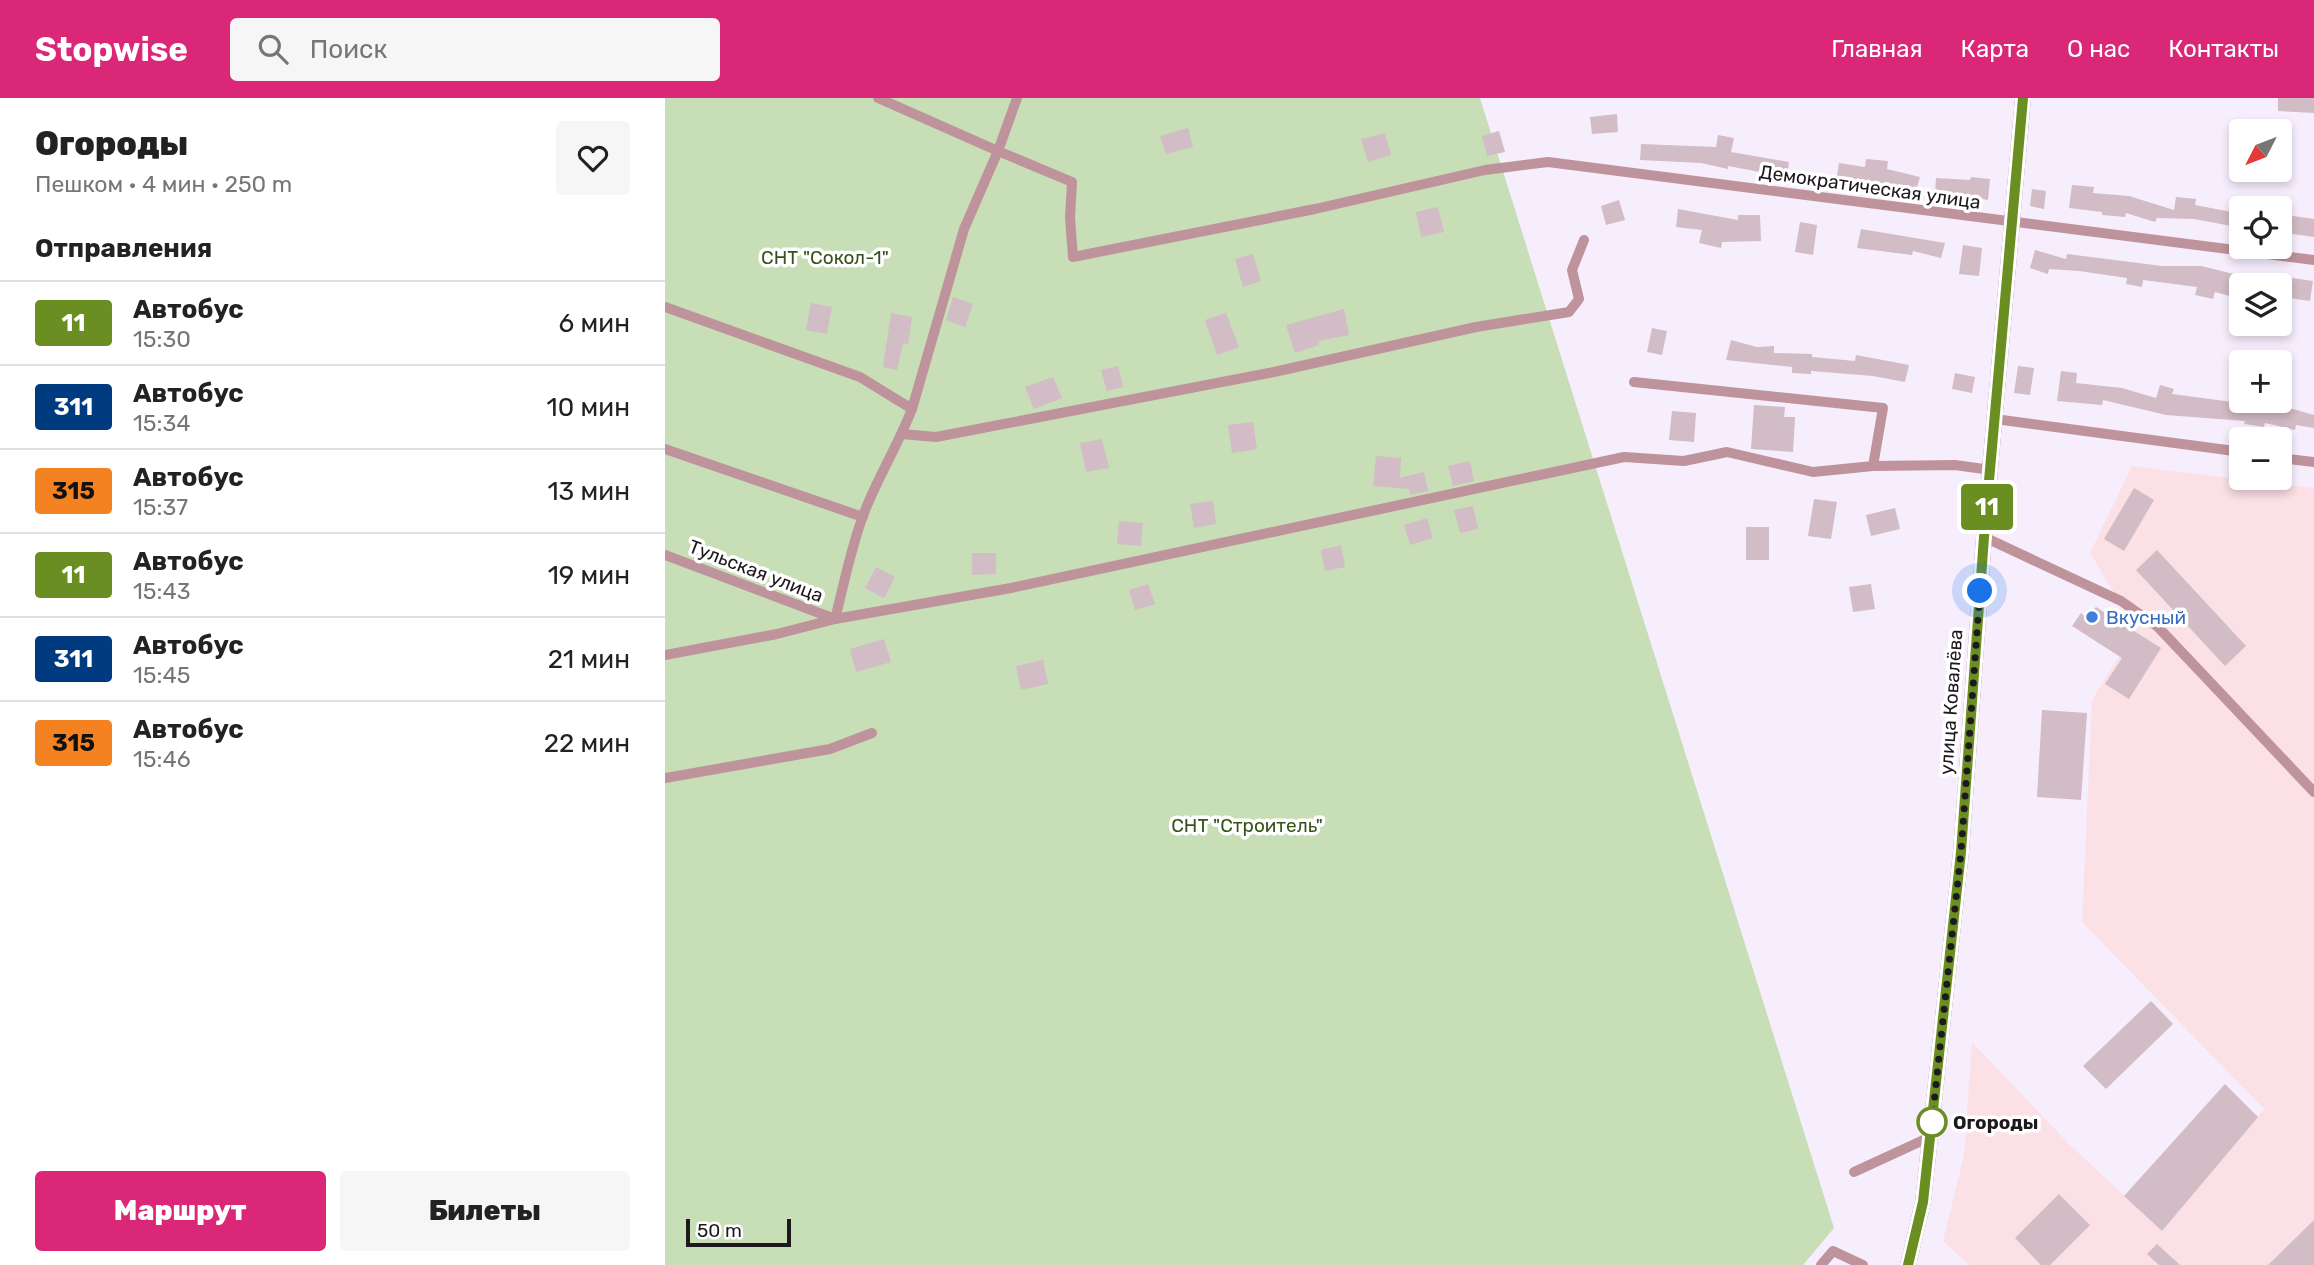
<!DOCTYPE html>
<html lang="ru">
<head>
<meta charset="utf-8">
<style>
  :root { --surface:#fff; --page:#f6f6f6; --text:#222; --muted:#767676; --line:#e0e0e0; --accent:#db2777 }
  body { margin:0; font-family:Rubik,sans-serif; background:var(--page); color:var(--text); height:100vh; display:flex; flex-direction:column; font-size:26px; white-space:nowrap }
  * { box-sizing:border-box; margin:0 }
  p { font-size:23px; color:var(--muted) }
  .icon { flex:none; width:38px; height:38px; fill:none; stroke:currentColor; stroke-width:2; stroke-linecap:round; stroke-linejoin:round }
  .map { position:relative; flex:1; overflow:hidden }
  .details { display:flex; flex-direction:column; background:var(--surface); width:665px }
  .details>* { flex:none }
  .badge { padding:0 14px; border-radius:5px; font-size:24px; line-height:46px }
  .needle { width:46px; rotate:228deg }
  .buttons { position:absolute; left:1564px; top:21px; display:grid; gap:14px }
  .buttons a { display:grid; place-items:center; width:63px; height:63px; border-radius:7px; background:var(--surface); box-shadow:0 4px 10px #0003; font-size:35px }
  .scale { position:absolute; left:21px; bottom:18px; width:105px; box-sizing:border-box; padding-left:7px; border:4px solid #1d191f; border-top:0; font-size:19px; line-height:24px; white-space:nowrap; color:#1d191f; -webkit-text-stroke:5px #fff; paint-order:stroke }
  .you { position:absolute; width:35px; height:35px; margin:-18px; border:5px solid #fff; border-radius:50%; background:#1a73e8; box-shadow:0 0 0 10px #1a73e833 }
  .map>.badge { position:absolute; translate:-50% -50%; box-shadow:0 0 0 4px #fff }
  h2 { padding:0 35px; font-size:26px; line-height:63px }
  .round { display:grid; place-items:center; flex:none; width:74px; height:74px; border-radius:7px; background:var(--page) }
  .headline { display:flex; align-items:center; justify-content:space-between; height:119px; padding:0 35px }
  h1 { font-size:33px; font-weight:800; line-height:52px }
  .action { display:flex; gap:14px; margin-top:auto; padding:14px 35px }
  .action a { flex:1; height:80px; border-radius:7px; background:var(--accent); color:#fff; font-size:28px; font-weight:800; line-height:80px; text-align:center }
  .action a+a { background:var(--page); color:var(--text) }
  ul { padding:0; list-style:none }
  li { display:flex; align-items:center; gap:21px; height:84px; padding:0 35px; border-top:2px solid var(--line) }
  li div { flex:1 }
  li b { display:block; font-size:26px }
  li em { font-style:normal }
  li .badge { min-width:77px; font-weight:700; text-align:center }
  header { display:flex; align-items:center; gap:42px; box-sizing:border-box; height:98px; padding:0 35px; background:var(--accent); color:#fff }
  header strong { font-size:33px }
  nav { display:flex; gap:38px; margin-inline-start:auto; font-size:24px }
  .search { width:490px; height:63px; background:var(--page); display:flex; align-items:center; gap:18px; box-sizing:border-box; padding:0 24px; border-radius:7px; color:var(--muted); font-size:26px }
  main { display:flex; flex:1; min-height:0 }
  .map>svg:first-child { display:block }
  .industrial { fill:#fbe0e5 }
  .green { fill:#c7deb7 }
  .building { fill:#d2bcc5 }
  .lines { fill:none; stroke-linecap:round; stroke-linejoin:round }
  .street { stroke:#bf939c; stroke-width:10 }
  .secondary { stroke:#a36473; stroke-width:16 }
  .line-casing { stroke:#fff; stroke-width:16 }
  .line { stroke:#6b8e23; stroke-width:10 }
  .walk { stroke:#1d191f; stroke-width:7; stroke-dasharray:0 12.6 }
  .shop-dot { fill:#3f7fe0; stroke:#fff; stroke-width:2.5 }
  .stop-dot { fill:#fff; stroke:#6b8e23; stroke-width:3.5 }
  .labels { text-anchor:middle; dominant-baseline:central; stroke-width:7; stroke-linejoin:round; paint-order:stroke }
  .street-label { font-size:19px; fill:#1d191f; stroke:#fff }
  .park-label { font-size:19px; fill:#35531a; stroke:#fff }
  .shop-label { font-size:19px; fill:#366cbe; stroke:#fff; text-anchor:start }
  .stop-label { font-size:19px; font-weight:bold; fill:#1d191f; stroke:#fff; text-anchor:start }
</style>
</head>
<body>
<header>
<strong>Stopwise</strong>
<div class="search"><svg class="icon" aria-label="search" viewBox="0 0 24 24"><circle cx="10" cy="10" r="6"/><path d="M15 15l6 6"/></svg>Поиск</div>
<nav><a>Главная</a><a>Карта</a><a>О нас</a><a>Контакты</a></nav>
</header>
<main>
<section class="details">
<div class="headline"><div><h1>Огороды</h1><p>Пешком · 4 мин · 250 m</p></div><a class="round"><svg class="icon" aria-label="heart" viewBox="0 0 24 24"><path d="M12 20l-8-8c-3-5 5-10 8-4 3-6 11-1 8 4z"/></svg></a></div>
<h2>Отправления</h2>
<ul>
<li><span class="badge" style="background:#6b8e23;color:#fff">11</span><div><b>Автобус</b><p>15:30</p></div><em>6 мин</em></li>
<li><span class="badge" style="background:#003b80;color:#fff">311</span><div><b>Автобус</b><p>15:34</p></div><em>10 мин</em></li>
<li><span class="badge" style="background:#f58220;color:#111">315</span><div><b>Автобус</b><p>15:37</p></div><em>13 мин</em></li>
<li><span class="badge" style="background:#6b8e23;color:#fff">11</span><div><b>Автобус</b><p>15:43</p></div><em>19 мин</em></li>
<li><span class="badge" style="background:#003b80;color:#fff">311</span><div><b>Автобус</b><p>15:45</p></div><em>21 мин</em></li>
<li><span class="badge" style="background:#f58220;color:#111">315</span><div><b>Автобус</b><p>15:46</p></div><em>22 мин</em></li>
</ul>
<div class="action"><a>Маршрут</a><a>Билеты</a></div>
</section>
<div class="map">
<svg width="1649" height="1167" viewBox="0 0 1649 1167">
  <rect width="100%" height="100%" fill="#f7eefd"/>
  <polygon class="industrial" points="1467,368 1649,390 1649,1167 1304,1167 1278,1143 1299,1057 1307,944 1405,1047 1497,1133 1599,1011 1417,824 1427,602 1471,531 1425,455"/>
  <polygon class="green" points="0,0 815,0 1169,1130 1138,1167 0,1167"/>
  <g class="building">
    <polygon points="1613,0 1649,0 1649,15 1613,13"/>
    <polygon points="952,16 953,34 927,36 925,19"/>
    <polygon points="523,30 528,49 501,56 495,38"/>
    <polygon points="834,33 840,54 822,58 817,38"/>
    <polygon points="720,35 726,57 703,64 696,41"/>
    <polygon points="1053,37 1069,40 1066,54 1124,64 1122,79 1063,68 1063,71 1036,65 975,62 976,46 1051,49"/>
    <polygon points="1201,61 1223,63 1222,71 1255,79 1250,96 1220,88 1171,84 1174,65 1200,69"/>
    <polygon points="1306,79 1325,81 1323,102 1291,96 1270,97 1271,80 1305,82"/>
    <polygon points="1407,87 1429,89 1428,95 1464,98 1509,112 1511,99 1531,101 1530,107 1577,116 1577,130 1529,121 1492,120 1490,124 1461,115 1460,119 1437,117 1437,114 1404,110"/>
    <polygon points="1367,91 1381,93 1379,111 1365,108"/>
    <polygon points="954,102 960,122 941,127 936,108"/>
    <polygon points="773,109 779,134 756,139 751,114"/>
    <polygon points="1013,111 1073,122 1073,117 1095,117 1096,143 1057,144 1056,150 1034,145 1037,132 1011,129"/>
    <polygon points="1615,116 1649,121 1649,139 1615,134"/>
    <polygon points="1135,124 1152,127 1148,157 1130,154"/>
    <polygon points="1196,131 1280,145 1276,160 1248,153 1247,157 1192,150"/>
    <polygon points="1298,147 1317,150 1314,178 1294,176"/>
    <polygon points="1370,152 1401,161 1402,156 1497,168 1536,168 1577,178 1572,200 1550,194 1548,201 1530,197 1532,189 1478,182 1477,189 1461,186 1462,180 1414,173 1384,171 1383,176 1365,170"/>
    <polygon points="588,156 596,183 578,189 570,161"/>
    <polygon points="1595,175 1648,183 1645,203 1624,200 1626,187 1593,187"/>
    <polygon points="288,199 308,206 300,229 281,222"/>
    <polygon points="146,205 167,209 162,236 141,232"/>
    <polygon points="679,211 684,237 653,243 654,247 630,255 621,227"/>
    <polygon points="226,215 247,219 243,246 238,245 232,272 218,269"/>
    <polygon points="561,215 574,249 552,257 540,222"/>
    <polygon points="987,230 1002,233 997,257 982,254"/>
    <polygon points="1066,242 1092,249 1109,248 1109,255 1147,256 1147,259 1190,263 1191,257 1244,267 1240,284 1208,278 1146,273 1146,276 1127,275 1127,269 1061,262"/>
    <polygon points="453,268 458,289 442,293 436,272"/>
    <polygon points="1353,268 1369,270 1365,297 1349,295"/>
    <polygon points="1396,273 1412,275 1411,285 1457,290 1491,300 1495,287 1509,291 1507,296 1613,310 1614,307 1649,317 1649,330 1631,327 1630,332 1600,325 1599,329 1579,326 1580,323 1501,317 1438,302 1437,307 1392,303"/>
    <polygon points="1290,275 1310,279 1307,295 1287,291"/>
    <polygon points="388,279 397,300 369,311 360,289"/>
    <polygon points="1089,307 1120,309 1119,319 1130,319 1128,354 1086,351"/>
    <polygon points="1007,313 1031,315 1029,344 1004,342"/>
    <polygon points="588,324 592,351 567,355 563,327"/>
    <polygon points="437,341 444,370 421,374 415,345"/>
    <polygon points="711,358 736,360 735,380 759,374 763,393 745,397 744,391 708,388"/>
    <polygon points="805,363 809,383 788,388 783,368"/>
    <polygon points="1469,390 1489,402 1459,453 1439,441"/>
    <polygon points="1149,401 1172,404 1166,441 1143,438"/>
    <polygon points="548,403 551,426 529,430 525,406"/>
    <polygon points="808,408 813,431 795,435 789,412"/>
    <polygon points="1230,410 1235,431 1206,438 1201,417"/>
    <polygon points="762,420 768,440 745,447 739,427"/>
    <polygon points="454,423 478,425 476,448 452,446"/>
    <rect x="1081" y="429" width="23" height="33"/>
    <polygon points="676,447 680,469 660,473 656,452"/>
    <polygon points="1492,452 1581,548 1560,568 1471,472"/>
    <polygon points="307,455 331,455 331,476 307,477"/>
    <polygon points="211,469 230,479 219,500 200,490"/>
    <polygon points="483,486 490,506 470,512 464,492"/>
    <polygon points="1206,486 1210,511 1188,514 1184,489"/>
    <polygon points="1431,509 1496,550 1464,601 1440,586 1457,560 1407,528 1416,515 1420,519"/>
    <polygon points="219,541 226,564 191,574 185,551"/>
    <polygon points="378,562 383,586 356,592 351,568"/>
    <polygon points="1377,612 1422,615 1416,702 1372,699"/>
    <polygon points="1486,903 1508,926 1441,991 1418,968"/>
    <polygon points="1560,986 1593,1019 1497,1133 1459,1098"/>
    <polygon points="1394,1096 1425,1127 1385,1167 1376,1167 1350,1140"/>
    <polygon points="1649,1122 1649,1167 1603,1167"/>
    <polygon points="1492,1146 1515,1167 1494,1167 1482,1156"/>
  </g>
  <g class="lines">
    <g class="street">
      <polyline points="352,0 333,53 407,84 405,120 408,159 650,111 820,72 883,64 1649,162"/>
      <polyline points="0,209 195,279 247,311 299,131 333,53 213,0"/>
      <polyline points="969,284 1218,310 1208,368 1290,367 1326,372"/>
      <path d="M247,311C233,347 213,379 199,415C186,449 179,486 170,521L346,490L959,359L1019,363L1062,354L1148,374L1208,368"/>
      <polyline points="1330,321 1577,354"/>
      <polyline points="237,336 271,339 609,274 811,229 904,214 914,201 907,172 919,142"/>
      <polyline points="0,351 198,419"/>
      <polyline points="1615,360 1649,364"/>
      <polyline points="1319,439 1456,503 1493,529 1649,694"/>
      <polyline points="0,457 170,521"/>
      <polyline points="0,557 112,536 170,521"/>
      <polyline points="0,680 165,651 207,635"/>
      <polyline points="1189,1074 1265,1039"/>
      <polyline points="1156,1167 1168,1153 1198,1167"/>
    </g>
    <polyline class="secondary" points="1243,1167 1258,1104 1296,754 1319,439 1358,0"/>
  </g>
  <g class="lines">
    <g class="line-casing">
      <polyline id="line" points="1243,1167 1258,1104 1296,754 1319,439 1358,0"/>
    </g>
    <use href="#line" class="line"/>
    <polyline class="walk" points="1267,1024 1296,754 1315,493"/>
  </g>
  <circle class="shop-dot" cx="1427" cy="519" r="7"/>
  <circle class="stop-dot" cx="1267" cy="1024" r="14"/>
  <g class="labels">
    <g class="street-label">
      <text transform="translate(1205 89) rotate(8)">Демократическая улица</text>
      <text transform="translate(91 473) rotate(21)">Тульская улица</text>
      <text transform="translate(1286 604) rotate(-86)">улица Ковалёва</text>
    </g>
    <g class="park-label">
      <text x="160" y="159">СНТ "Сокол-1"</text>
      <text x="582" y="727">СНТ "Строитель"</text>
    </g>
    <g class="shop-label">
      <text x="1441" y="519">Вкусный</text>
    </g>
    <g class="stop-label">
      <text x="1288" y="1024">Огороды</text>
    </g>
  </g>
</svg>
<div class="buttons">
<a><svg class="needle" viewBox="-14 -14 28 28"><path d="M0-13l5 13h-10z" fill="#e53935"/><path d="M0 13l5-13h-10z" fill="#767676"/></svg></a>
<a><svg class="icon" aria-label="locate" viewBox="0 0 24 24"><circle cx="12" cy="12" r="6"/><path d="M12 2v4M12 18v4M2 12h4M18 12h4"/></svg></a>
<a><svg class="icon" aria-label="layers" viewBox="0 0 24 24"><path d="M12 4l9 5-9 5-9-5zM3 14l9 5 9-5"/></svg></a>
<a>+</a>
<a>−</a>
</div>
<div class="scale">50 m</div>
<div class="you" style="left:1315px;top:493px"></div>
<b class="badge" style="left:1322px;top:409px;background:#6b8e23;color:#fff">11</b>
</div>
</main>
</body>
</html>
